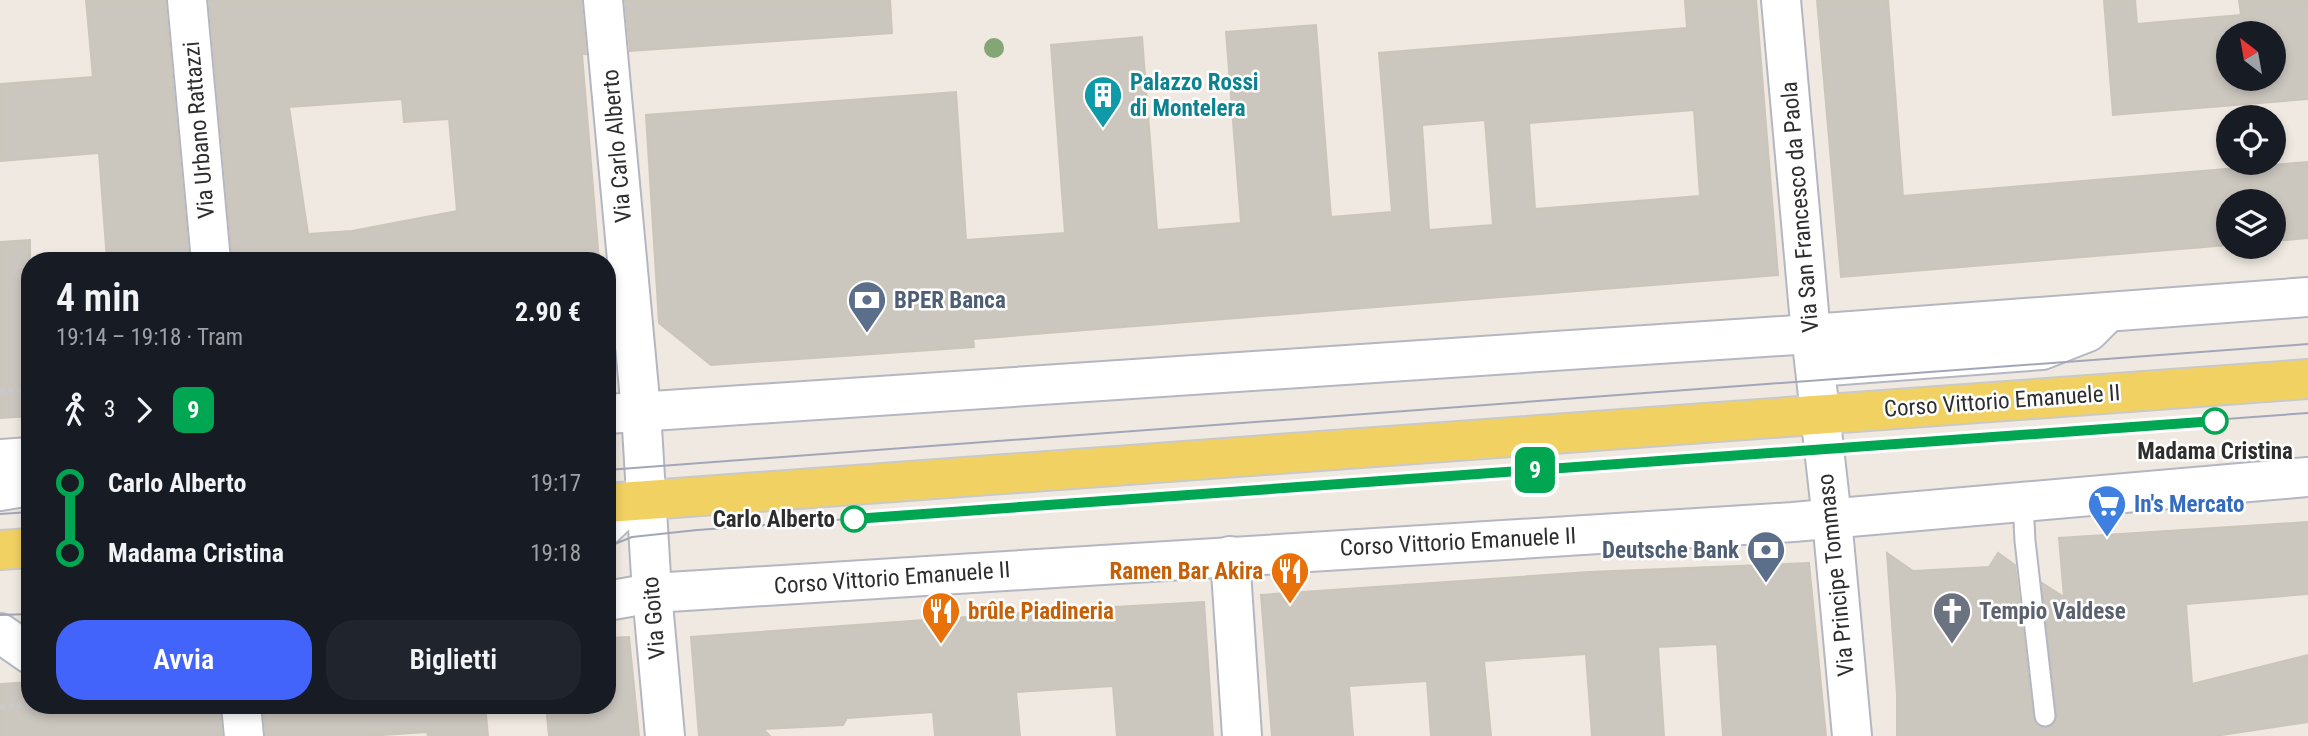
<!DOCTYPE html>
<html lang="it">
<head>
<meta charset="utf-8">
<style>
  :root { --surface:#171b24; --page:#20242c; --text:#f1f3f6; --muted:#9ea1a6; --accent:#4264fb }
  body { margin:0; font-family:"Roboto Condensed",sans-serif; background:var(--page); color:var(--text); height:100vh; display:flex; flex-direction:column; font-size:26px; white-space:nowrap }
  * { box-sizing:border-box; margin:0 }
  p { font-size:23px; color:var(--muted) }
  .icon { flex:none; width:38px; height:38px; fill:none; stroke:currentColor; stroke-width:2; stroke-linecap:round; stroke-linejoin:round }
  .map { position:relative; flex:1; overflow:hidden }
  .panel { position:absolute; left:21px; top:252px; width:595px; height:462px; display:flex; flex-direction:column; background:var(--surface); border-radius:28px; box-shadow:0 4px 10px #0003 }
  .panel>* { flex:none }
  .badge { padding:0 14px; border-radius:10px; font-size:24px; line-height:46px }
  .needle { width:46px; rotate:329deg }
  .buttons { position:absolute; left:2216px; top:21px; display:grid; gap:14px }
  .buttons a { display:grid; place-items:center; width:70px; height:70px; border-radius:50%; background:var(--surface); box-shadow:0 4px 10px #0003; font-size:35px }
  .map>.badge { position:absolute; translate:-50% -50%; box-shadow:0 0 0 4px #fff }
  .legs { display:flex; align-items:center; gap:10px; height:77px; padding:0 35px; font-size:23px }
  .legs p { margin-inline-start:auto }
  .headline { display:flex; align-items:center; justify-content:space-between; height:119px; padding:0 35px }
  h1 { font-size:38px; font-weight:600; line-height:52px }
  .button { display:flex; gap:14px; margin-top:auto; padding:14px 35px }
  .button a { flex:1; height:80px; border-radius:28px; background:var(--accent); color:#fff; font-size:28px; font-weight:600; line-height:80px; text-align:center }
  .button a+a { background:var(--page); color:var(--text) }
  ul { padding:0 35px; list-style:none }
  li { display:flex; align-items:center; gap:24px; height:70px; font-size:26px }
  li i { display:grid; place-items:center; width:10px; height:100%; margin:0 9px; background:currentColor }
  li i::after { content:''; width:18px; height:18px; margin:-9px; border:5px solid; border-radius:50%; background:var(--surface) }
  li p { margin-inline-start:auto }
  li:first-child i { background:linear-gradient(#0000 50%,currentColor 0) }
  li:last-child i { background:linear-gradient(currentColor 50%,#0000 0) }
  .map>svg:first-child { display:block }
  .building { fill:#cbc7bf; stroke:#cbc5ba; stroke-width:2; fill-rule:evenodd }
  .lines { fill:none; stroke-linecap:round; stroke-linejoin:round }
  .lane-casing { stroke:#b4b7c1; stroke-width:23 }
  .street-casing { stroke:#b4b7c1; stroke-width:42 }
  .primary-casing { stroke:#c9c9c9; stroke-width:42 }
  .path { stroke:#c9c9c9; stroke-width:4.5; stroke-dasharray:5 3.5; stroke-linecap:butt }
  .lane { stroke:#fff; stroke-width:19 }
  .street { stroke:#fff; stroke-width:38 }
  .primary { stroke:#f2d163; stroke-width:38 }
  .tram { stroke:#a3a6b8; stroke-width:2 }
  .tree { fill:#84a574 }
  .line-1-casing { stroke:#fff; stroke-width:16 }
  .line-1 { stroke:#00a651; stroke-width:10 }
  .stop-1-dot { fill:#fff; stroke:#00a651; stroke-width:3.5 }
  .labels { text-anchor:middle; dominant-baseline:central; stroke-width:5; stroke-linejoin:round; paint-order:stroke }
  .culture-label { font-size:23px; font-weight:bold; fill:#0d838f; stroke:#fff; text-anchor:start }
  .street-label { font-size:23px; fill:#2e2e2e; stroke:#fff }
  .service-label { font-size:23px; font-weight:bold; fill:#4e5e75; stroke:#fff; text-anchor:start }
  .stop-label { font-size:23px; font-weight:bold; fill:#2e2e2e; stroke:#fff }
  .shop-label { font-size:23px; font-weight:bold; fill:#366cbe; stroke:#fff; text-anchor:start }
  .food-label { font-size:23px; font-weight:bold; fill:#c56008; stroke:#fff; text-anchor:end }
  .worship-label { font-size:23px; font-weight:bold; fill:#5b616d; stroke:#fff; text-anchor:start }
</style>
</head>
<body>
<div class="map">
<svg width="2308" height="736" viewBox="0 0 2308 736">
  <rect width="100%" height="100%" fill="#efe9e1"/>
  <g class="building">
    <polygon points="86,0 165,0 189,261 107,261 99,153 0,161 0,84 93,77"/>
    <path d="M209,0H581L586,54H582L599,261H233ZM402,99L404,122L449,119L457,211L352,231L308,234L289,107Z"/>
    <polygon points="625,0 890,0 892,33 630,51"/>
    <path d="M1685,0H1756L1778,275L973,339L974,347L711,365L659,323L646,115L956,92L966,240L1065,233L1051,45L1142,37L1157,230L1241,223L1226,32L1316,25L1331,217L1392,212L1379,53L1687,28ZM1694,110L1700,196L1535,209L1529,123ZM1485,120L1493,225L1429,230L1422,125Z"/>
    <polygon points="1817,0 1888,0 1903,196 2308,162 2308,238 2273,241 2273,201 2228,201 2228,245 1841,277"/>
    <path d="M2104,0H2135L2137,24L2241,15L2239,0H2308V99L2113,115ZM2228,33H2273V79H2228Z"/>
    <polygon points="30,240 30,416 0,418 0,242"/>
    <polygon points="2308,522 2308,594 2186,604 2192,684 2308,655 2308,722 2215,736 1897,736 1897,694 1887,553 1913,571 1989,567 1998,553 2015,565 2033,717 2036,724 2046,728 2053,725 2057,715 2042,583 2064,597 2059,538"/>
    <polygon points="1809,563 1826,736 1723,736 1717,644 1658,647 1664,736 1592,736 1586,654 1484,661 1491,736 1431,736 1427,681 1349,686 1353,736 1272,736 1261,595 1589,572"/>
    <polygon points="1204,602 1213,736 1117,736 1113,686 1016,692 1020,736 935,736 933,712 847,718 843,725 763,729 770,736 699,736 691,637 1077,609"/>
    <polygon points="629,637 639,736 549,736 546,705 607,705 607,638"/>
    <polygon points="30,682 30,705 219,705 222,736 0,736 0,684"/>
    <polygon points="263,705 485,705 488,736 428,736 427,732 368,736 266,736"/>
  </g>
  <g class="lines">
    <g class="lane-casing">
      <g id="lane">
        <polyline points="2023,502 2025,541 2045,716"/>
        <polyline points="607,537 642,504"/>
      </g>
    </g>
    <g class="street-casing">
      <g id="street">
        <polyline points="187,0 211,261"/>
        <polyline points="603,0 641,411 652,593 665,736"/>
        <polyline points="1781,0 1811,334 1832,519 1852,736"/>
        <polyline points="1815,367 2042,350 2088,332 2106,314"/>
        <polyline points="607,414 1811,334 2308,297"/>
        <polyline points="0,459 30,457"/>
        <polyline points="0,491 30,486"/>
        <polyline points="1230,556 1242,736"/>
        <polyline points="607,601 652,593 701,590 1793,522 2308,477"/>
        <polyline points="0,633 30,654"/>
        <polyline points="241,705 244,736"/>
      </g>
    </g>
    <g class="primary-casing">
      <g id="primary">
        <polyline points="607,503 2308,379"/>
        <polyline points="0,550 30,548"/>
      </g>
    </g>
    <g class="path">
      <polyline points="0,391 30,389"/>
      <polyline points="0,707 30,705"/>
    </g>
    <use href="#lane" class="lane"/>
    <use href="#street" class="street"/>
    <use href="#primary" class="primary"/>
    <g class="tram">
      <polyline points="607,470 2308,344"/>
      <polyline points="0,514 30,512"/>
      <polyline points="607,547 632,537 697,530 2308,413"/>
      <polyline points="0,615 30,614"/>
    </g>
  </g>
  <circle class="tree" cx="994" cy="48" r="10"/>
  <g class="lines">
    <g class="line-1-casing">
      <polyline id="line-1" points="854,519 2215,421"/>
    </g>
    <use href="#line-1" class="line-1"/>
  </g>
  <defs>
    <g id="building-pin" transform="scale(2.0125)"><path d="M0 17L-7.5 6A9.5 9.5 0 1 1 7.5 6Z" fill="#0f9aa8" stroke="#fff"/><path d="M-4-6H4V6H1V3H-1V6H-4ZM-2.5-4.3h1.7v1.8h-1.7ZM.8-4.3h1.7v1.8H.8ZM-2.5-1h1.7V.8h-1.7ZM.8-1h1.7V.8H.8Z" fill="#fff"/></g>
    <g id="bank-pin" transform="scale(2.0125)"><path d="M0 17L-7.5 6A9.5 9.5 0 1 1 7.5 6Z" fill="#5c6f8a" stroke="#fff"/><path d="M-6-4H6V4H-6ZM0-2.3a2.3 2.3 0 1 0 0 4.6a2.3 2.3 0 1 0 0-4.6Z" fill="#fff"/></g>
    <g id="supermarket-pin" transform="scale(2.0125)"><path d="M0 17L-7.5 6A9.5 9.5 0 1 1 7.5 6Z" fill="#3f7fe0" stroke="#fff"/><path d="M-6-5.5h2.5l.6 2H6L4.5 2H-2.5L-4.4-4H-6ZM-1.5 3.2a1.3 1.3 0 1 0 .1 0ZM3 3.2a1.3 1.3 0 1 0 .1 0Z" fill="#fff"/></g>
    <g id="restaurant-pin" transform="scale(2.0125)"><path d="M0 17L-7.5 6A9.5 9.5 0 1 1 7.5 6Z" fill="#e8710a" stroke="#fff"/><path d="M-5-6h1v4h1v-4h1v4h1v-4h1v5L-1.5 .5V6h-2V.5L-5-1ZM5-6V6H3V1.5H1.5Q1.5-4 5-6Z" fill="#fff"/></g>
    <g id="church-pin" transform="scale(2.0125)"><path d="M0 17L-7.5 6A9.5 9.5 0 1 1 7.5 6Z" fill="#6b7280" stroke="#fff"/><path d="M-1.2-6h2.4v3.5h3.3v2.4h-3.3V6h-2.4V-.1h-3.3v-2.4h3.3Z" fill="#fff"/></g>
  </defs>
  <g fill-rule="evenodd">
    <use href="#building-pin" x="1103" y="95"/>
    <use href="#bank-pin" x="867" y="300"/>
    <use href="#supermarket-pin" x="2107" y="504"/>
    <use href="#bank-pin" x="1766" y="550"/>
    <use href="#restaurant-pin" x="1290" y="571"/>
    <use href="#restaurant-pin" x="941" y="611"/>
    <use href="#church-pin" x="1952" y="611"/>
  </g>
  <g class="stop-1-dot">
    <circle cx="2215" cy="421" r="12"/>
    <circle cx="854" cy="519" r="12"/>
  </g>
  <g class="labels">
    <g class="culture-label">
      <text x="1130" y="82">Palazzo Rossi<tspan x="1130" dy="26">di Montelera</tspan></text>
    </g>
    <g class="street-label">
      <text transform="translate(199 130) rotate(-95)">Via Urbano Rattazzi</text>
      <text transform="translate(617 146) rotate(-95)">Via Carlo Alberto</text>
      <text transform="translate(1800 207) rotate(-95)">Via San Francesco da Paola</text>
      <text transform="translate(2002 401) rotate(-4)">Corso Vittorio Emanuele II</text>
      <text transform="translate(1458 542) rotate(-3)">Corso Vittorio Emanuele II</text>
      <text transform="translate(1836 575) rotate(-96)">Via Principe Tommaso</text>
      <text transform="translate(892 578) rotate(-4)">Corso Vittorio Emanuele II</text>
      <text transform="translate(654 618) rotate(-95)">Via Goito</text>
    </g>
    <g class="service-label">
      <text x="894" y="300">BPER Banca</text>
      <text x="1739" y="550" text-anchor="end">Deutsche Bank</text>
    </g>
    <g class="stop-label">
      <text x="2215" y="451">Madama Cristina</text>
      <text x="835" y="519" text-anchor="end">Carlo Alberto</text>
    </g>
    <g class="shop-label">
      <text x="2134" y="504">In's Mercato</text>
    </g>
    <g class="food-label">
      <text x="1263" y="571">Ramen Bar Akira</text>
      <text x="968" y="611" text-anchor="start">brûle Piadineria</text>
    </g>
    <g class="worship-label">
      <text x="1979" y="611">Tempio Valdese</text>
    </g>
  </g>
</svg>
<div class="buttons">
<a><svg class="needle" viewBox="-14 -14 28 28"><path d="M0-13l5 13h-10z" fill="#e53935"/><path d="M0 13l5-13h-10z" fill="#9ea1a6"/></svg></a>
<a><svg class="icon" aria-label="locate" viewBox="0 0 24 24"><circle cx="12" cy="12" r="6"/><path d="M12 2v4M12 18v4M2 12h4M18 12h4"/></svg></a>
<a><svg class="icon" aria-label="layers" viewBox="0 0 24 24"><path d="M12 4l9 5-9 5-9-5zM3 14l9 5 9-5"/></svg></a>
</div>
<b class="badge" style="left:1535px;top:470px;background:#00a651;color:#fff">9</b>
<section class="panel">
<div class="headline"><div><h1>4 min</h1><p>19:14 – 19:18 · Tram</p></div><b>2.90 €</b></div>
<div class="legs"><svg class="icon" aria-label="walk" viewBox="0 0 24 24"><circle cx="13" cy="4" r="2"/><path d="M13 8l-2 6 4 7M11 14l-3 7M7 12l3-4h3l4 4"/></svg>3<svg class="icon" aria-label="forward" viewBox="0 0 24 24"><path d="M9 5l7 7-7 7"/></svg><b class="badge" style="background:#00a651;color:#fff">9</b></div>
<ul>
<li><i style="color:#00a651"></i><b>Carlo Alberto</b><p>19:17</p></li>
<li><i style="color:#00a651"></i><b>Madama Cristina</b><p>19:18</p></li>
</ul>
<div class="button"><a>Avvia</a><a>Biglietti</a></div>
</section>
</div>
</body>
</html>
